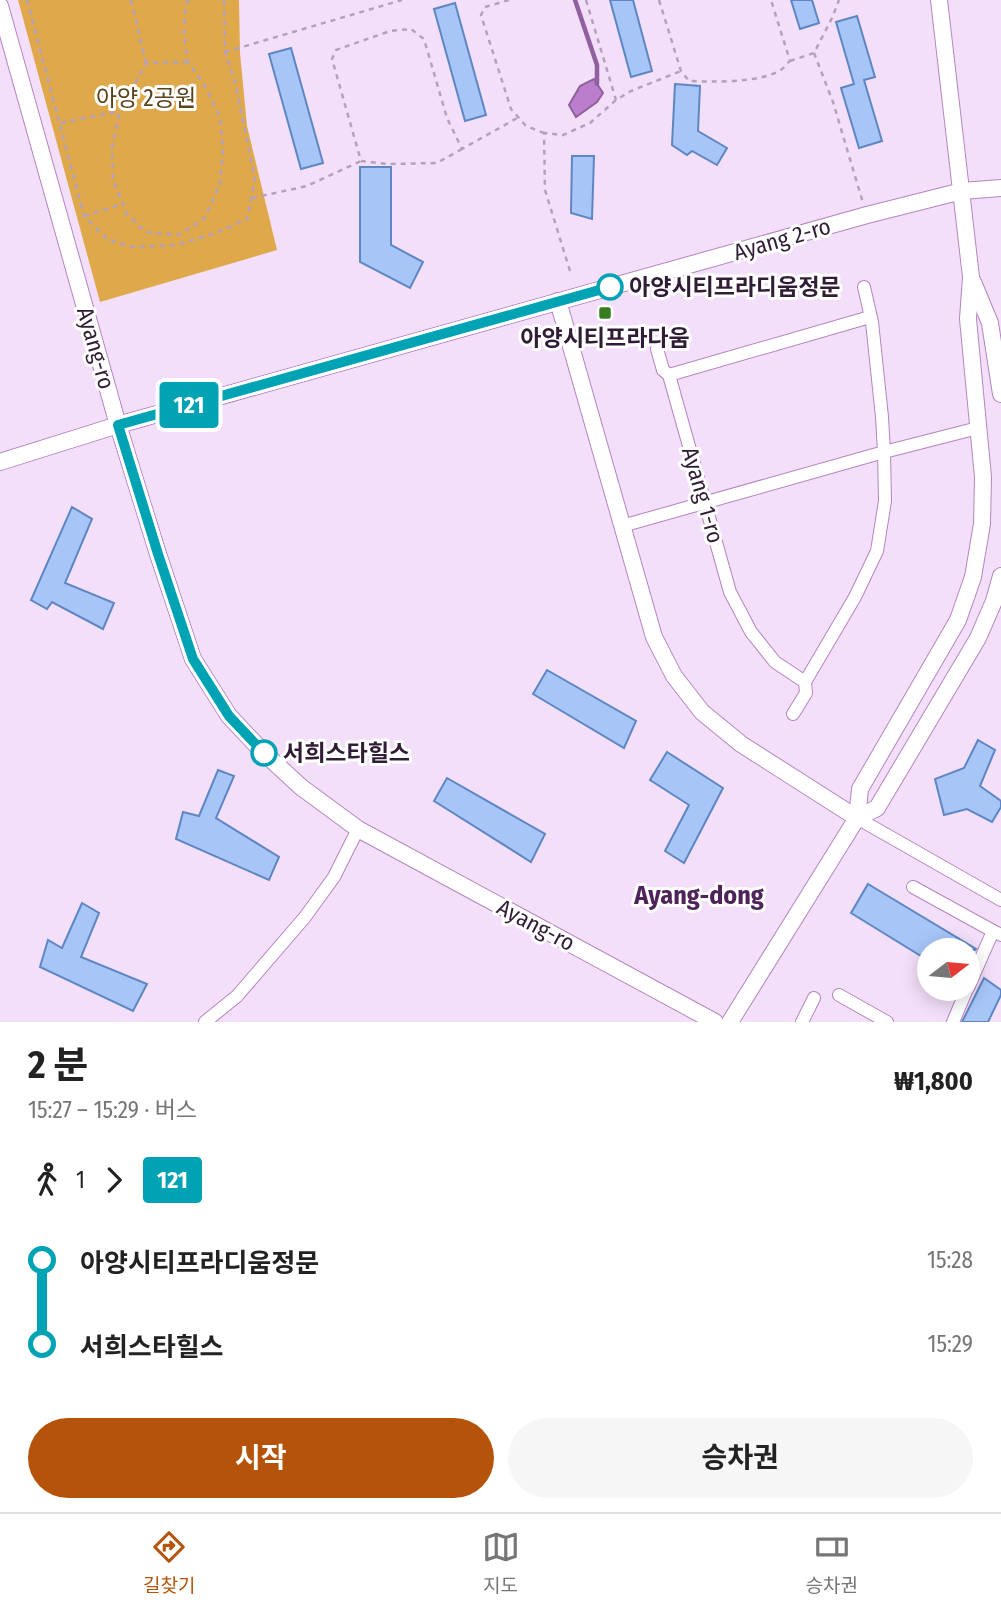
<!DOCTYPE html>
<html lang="ko">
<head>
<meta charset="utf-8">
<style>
  :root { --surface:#fff; --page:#f6f6f6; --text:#222; --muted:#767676; --line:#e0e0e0; --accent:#b45309 }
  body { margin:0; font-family:"Fira Sans Condensed","Noto Sans KR",sans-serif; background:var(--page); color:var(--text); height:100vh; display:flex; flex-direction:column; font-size:26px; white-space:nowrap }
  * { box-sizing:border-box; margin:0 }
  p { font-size:23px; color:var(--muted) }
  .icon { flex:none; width:38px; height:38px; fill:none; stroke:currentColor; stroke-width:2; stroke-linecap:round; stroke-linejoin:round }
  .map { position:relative; height:1022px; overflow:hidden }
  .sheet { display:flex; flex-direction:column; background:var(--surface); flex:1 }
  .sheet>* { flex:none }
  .badge { padding:0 14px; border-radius:5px; font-size:24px; line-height:46px }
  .needle { width:46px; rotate:74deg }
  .buttons { position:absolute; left:917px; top:938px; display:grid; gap:14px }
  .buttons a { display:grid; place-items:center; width:63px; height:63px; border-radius:50%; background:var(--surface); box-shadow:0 4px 18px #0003; font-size:35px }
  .map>.badge { position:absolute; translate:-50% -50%; box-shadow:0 0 0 4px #fff }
  .legs { display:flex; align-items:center; gap:10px; height:77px; padding:0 28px; font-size:23px }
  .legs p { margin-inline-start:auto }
  .summary { display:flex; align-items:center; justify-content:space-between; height:119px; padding:0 28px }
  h1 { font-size:38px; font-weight:700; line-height:52px }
  .primary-button { display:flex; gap:14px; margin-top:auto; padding:14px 28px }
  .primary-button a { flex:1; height:80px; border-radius:42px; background:var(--accent); color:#fff; font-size:28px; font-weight:700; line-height:80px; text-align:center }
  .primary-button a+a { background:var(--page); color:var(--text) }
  ul { padding:0 28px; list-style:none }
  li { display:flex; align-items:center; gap:24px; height:84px; font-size:26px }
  li i { display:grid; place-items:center; width:10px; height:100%; margin:0 9px; background:currentColor }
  li i::after { content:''; width:18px; height:18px; margin:-9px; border:5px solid; border-radius:50%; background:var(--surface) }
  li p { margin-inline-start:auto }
  li:first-child i { background:linear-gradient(#0000 50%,currentColor 0) }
  li:last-child i { background:linear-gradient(currentColor 50%,#0000 0) }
  .dock { display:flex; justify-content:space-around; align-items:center; height:98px; border-top:2px solid var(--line); background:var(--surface); font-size:19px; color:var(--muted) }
  .dock a { display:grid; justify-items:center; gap:4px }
  .dock .current { color:var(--accent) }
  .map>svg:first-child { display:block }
  .green { fill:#dfa94b }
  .water { fill:#bb7ecc; stroke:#91619f; stroke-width:2 }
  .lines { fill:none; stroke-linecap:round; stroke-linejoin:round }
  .stream { stroke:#91619f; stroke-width:4.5 }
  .building { fill:#a7c6f7; stroke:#5e86c3; stroke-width:2 }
  .minor-casing { stroke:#b585c2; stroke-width:14 }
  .tertiary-casing { stroke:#b585c2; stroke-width:18 }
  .path { stroke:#b5a1bb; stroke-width:2.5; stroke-dasharray:5 5; stroke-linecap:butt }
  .minor { stroke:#fff; stroke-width:12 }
  .tertiary { stroke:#fff; stroke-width:16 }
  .line-1-casing { stroke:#fff; stroke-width:16 }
  .line-1 { stroke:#00a3b4; stroke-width:10 }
  .stop-1-dot { fill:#fff; stroke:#00a3b4; stroke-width:3.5 }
  .poi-dot { fill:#377c1f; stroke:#fff; stroke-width:2.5 }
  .labels { text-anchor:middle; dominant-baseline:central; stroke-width:6; stroke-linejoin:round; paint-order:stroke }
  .park-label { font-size:23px; fill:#5a431b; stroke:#fff }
  .street-label { font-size:23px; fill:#301d35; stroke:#fff }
  .stop-label { font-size:23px; font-weight:bold; fill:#301d35; stroke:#fff; text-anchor:start }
  .poi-label { font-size:23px; font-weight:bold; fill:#301d35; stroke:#fff }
  .quarter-label { font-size:26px; font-weight:bold; fill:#4e235a; stroke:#fff }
</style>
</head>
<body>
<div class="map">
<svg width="1001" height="1022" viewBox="0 0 1001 1022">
  <rect width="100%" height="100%" fill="#f3dff9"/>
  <polygon class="green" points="18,0 239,0 240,53 247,126 277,250 100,302"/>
  <polygon class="water" points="594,79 603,93 597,102 576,117 569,105 580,86"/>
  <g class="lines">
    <polyline class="stream" points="575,0 597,65 597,84"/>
  </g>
  <g class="building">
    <polygon points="610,0 633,0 652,71 631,77"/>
    <polygon points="791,0 812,0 819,23 800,29"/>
    <polygon points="455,3 486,115 465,121 434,9"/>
    <polygon points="857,16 875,77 864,80 882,141 859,148 841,88 854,84 836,22"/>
    <polygon points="291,48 323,163 301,169 269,54"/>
    <polygon points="675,84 700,86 698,131 727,148 717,165 692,151 687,155 672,145"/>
    <polygon points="572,156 594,156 592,219 571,213"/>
    <polygon points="360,167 391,167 391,245 423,262 410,288 360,262"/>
    <polygon points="72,507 92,519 65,583 114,603 103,629 52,602 47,609 31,600"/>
    <polygon points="547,670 636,721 624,748 533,694"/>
    <polygon points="978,740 995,750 980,786 1001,801 1001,807 992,822 967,809 944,815 935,779 964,768"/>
    <polygon points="667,752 723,788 684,863 665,851 689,805 650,780"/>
    <polygon points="218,770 234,776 216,818 279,857 269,880 176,839 183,812 199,816"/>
    <polygon points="447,778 545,834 531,862 434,801"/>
    <polygon points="868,884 976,949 975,950 929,950 929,961 851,913"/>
    <polygon points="82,903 99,913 81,957 147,984 133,1011 40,967 48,940 62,948"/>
    <polygon points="984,978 1001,990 1001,995 988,1022 962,1022"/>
  </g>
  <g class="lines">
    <g class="minor-casing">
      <g id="minor">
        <polyline points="657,349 663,370 669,375"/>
        <polyline points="622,526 884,452 978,428"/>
        <polyline points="805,682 775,662 751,632 730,592 669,375 870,317"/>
        <polyline points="805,682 855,597 877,551 885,501 884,452 882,417 872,322 864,287"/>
        <polyline points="793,714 806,693 805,682"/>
        <polyline points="857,818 1001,900"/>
        <polyline points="913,887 993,931"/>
        <polyline points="968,988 993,931 1001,935"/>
        <polyline points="839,995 887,1022"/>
        <polyline points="205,1022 237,996 305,917 334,877 358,829"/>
        <polyline points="802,1022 814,998"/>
        <polyline points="953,1022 967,989"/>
      </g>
    </g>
    <g class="tertiary-casing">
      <g id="tertiary">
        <polyline points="0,6 118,425 158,554 193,659 229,716 264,753 301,787 358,829 715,1022"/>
        <polyline points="973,282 990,323 1001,394"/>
        <polyline points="558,301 654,637 674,676 702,712 741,744 857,818"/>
        <polyline points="0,462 118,425 867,215 962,191 1001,188"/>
        <polyline points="857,818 877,808 978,638 994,601 1001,576"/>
        <polyline points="730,1022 857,818 860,789 958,620 973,577 982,524 983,477 968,319 971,277 939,0"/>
      </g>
    </g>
    <g class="path">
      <polyline points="27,0 84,216 107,239 131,247 176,245 216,233 247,219 255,179 235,82 225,52 224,0"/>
      <polyline points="131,0 146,63"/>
      <polyline points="509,0 485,7 481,15 511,109 526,126 544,133"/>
      <polyline points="586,0 616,100"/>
      <path d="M659,0L681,71L689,81C713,82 763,83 782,69C785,67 787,63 790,61L771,0"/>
      <polyline points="225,52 402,0"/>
      <polyline points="814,53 833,102 863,203"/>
      <polyline points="790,61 814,53 832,18 839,0"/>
      <polyline points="188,62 146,63 120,111 112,147 113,180 127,214 146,232 178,235 204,219 220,184 223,148 220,117 205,86 188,62 184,36 185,10 188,0"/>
      <polyline points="61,123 120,111"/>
      <polyline points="462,149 437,163 387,164 361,161 332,59 336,50 390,31 411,29 424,39 447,118 462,149 519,117"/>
      <polyline points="252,198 307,186 361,161"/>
      <polyline points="84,216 123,204"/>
      <polyline points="570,271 545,190 544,133 563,135 590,123 616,100 631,91 681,71"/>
    </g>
    <use href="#minor" class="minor"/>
    <use href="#tertiary" class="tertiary"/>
  </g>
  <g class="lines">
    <g class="line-1-casing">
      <polyline id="line-1" points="264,753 229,716 193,659 158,554 118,425 610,287"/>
    </g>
    <use href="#line-1" class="line-1"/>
  </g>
  <g class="stop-1-dot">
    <circle cx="610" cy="287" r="12"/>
    <circle cx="264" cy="753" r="12"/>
  </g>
  <rect class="poi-dot" x="598" y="306" width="14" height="14" rx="3.5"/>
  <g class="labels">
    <g class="park-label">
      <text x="146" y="98">아양 2공원</text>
    </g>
    <g class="street-label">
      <text transform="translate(782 239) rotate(-16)">Ayang 2-ro</text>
      <text transform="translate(96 348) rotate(74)">Ayang-ro</text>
      <text transform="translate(703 495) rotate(74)">Ayang 1-ro</text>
      <text transform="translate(536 925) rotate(28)">Ayang-ro</text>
    </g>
    <g class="stop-label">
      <text x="629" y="287">아양시티프라디움정문</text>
      <text x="283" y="753">서희스타힐스</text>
    </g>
    <g class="poi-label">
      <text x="605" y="338">아양시티프라다움</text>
    </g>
    <g class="quarter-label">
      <text x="699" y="895">Ayang-dong</text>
    </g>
  </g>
</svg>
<div class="buttons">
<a><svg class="needle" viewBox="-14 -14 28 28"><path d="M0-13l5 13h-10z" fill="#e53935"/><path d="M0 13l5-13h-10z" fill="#767676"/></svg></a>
</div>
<b class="badge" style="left:189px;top:405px;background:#00a3b4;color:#fff">121</b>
</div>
<section class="sheet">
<div class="summary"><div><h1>2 분</h1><p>15:27 – 15:29 · 버스</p></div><b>₩1,800</b></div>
<div class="legs"><svg class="icon" aria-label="walk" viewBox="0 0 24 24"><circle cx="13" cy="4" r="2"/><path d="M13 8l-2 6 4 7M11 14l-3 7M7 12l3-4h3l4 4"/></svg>1<svg class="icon" aria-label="forward" viewBox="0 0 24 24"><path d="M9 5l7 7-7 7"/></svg><b class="badge" style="background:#00a3b4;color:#fff">121</b></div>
<ul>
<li><i style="color:#00a3b4"></i><b>아양시티프라디움정문</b><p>15:28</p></li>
<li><i style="color:#00a3b4"></i><b>서희스타힐스</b><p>15:29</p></li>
</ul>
<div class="primary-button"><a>시작</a><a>승차권</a></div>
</section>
<nav class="dock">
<a class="current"><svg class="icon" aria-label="directions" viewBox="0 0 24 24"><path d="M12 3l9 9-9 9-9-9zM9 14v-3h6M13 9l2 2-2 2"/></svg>길찾기</a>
<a><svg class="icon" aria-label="map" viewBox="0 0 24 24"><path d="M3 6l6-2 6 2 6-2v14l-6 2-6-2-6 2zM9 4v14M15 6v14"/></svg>지도</a>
<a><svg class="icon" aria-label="tickets" viewBox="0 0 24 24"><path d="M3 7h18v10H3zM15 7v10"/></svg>승차권</a>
</nav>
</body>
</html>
